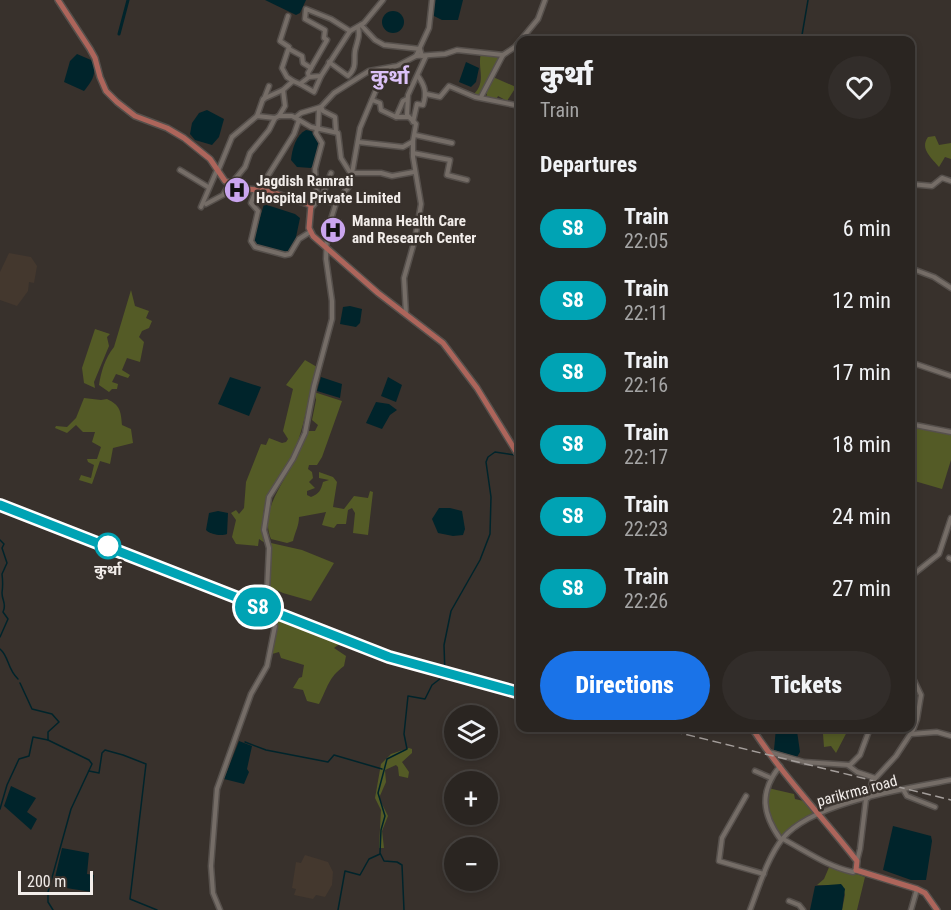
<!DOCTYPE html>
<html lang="en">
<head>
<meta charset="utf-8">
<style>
  :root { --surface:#2a2521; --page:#322d2a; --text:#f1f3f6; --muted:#a5a5a5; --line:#46423f; --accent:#1a73e8 }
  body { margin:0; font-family:"Roboto Condensed","Noto Sans Devanagari",sans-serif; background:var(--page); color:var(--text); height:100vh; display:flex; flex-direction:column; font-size:22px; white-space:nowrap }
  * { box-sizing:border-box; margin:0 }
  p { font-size:20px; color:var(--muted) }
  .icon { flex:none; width:33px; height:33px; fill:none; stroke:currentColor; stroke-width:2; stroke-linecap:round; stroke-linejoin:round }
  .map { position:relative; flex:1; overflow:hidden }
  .details { position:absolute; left:516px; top:36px; width:399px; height:696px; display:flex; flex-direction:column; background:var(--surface); border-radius:12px; box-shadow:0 3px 9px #0003,0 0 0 2px var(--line) }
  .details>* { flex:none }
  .badge { padding:0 12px; border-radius:20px; font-size:21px; line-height:39px }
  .tools { position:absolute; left:444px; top:705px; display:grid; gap:12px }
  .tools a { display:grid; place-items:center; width:54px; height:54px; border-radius:50%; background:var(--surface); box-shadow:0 3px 9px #0003,0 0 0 2px var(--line); font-size:30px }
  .scale { position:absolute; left:18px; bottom:15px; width:75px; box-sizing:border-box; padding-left:6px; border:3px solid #f2edea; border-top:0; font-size:16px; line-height:21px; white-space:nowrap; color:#f2edea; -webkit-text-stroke:4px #38312c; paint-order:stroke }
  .map>.badge { position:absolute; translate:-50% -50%; box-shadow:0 0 0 3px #fff }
  h2 { padding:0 24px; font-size:22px; line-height:54px }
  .round { display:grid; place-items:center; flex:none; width:63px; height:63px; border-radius:32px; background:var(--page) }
  .headline { display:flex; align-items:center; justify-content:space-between; height:102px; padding:0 24px }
  h1 { font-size:28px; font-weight:800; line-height:45px }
  .action { display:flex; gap:12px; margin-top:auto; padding:12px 24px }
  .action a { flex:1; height:69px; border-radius:36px; background:var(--accent); color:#fff; font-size:24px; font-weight:800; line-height:69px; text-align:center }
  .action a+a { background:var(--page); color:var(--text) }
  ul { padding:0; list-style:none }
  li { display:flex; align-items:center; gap:18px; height:72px; padding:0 24px }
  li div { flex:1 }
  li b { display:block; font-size:22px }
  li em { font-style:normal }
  li .badge { min-width:66px; font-weight:700; text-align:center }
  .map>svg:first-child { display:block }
  .built { fill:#44382e }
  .green { fill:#545b26 }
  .water { fill:#00242b }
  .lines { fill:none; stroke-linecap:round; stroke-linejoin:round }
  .stream { stroke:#00242b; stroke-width:1.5 }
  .canal { stroke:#00242b; stroke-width:3 }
  .minor-casing { stroke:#56504c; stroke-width:7 }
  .major-casing { stroke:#56504c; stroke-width:8 }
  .minor { stroke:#756d67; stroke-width:4 }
  .major { stroke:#ad655b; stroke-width:5 }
  .rail { stroke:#a49e9b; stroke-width:1.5; stroke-dasharray:9 4.5; stroke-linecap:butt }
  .line-casing { stroke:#fff; stroke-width:14 }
  .line { stroke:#00a3b4; stroke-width:9 }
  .stop-dot { fill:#fff; stroke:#00a3b4; stroke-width:3 }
  .labels { text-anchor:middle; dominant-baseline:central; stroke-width:5; stroke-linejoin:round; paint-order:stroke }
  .poi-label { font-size:15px; font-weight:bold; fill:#f2edea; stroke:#38312c; text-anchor:start }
  .stop-label { font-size:15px; font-weight:bold; fill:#f2edea; stroke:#38312c }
  .street-label { font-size:15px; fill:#f2edea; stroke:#38312c }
  .district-label { font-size:21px; font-weight:bold; fill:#dcc2f9; stroke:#38312c }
</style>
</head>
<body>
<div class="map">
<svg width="951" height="910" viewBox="0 0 951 910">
  <rect width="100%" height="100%" fill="#38312c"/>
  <g class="built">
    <polygon points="9,253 31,257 37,266 34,283 29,282 28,291 17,306 0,300 0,272"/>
    <polygon points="305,855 328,862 333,872 332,885 325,897 316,895 313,899 294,895 296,889 292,888 296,862 301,863"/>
  </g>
  <g class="green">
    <path d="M481,53L501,58L478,96L474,94C487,81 477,69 481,53Z"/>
    <polygon points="493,77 516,87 507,101 498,96 496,100 486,98 487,94 484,92"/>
    <path d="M935,136L939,145L951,143V159L945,157L939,167C933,159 919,149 928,137Z"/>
    <path d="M131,290L135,306L149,311L146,318L152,321L149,328L142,331L139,337L144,342L140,362L127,358L122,370L130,375L128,378L116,374L112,382L118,384L117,389H112L109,392L99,385C101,372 105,358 114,347Z"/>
    <polygon points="95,329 110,334 107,337 109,346 94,382 95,388 84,383 82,368"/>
    <path d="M305,360L317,367C309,395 305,425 294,452C281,489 251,498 268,545L259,539L258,546L236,544L232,537L236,520L231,513L236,510L239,514L244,508L246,482L261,444L266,445L269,438L282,443L286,442L288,439L283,431L293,389L286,385Z"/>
    <path d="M314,392L342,401L322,457L317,465H309L308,469L312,472L313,478L309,482L315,488L307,491V495L311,497C319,494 321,490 323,482L329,480L319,478V472L333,477L337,482L333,507L344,509L354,496L368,498L370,491L373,492L368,535L353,533L355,513L352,508L348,510L346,524H337L334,528L322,525L326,512L299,517C299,526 295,532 293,541L287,543L271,539C259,510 285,482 296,457C300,449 304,439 307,431H315L318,425L312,420L316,400Z"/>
    <path d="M84,398L101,400L107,399C120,405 121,411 122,425L131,429L133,443L113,448L110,464L100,461L92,484L79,480L81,475L91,478L94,465L88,462L87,459H97L101,447L92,442L95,432H83L76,425L67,433L55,428L56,426L67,427L76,418Z"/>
    <polygon points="910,425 951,433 951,460 942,489 911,480"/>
    <polygon points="271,543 302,550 334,563 311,601 283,593 270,587"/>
    <path d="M270,615L302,625L342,642L334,648L346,656L344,666C328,678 328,687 319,704L307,701L303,690L293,688L299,678L302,677L304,665L281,658L279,652L272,654L277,627Z"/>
    <polygon points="806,728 849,728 836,753 831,746 824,747 823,734 806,734"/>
    <polygon points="409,748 412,749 412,753 402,762 409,772 408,778 399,776 398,767 396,765 385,770 386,782 379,798 388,816 382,831 384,848 379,848 381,810 375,798 381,764 391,754"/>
    <path d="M768,788L794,794L795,799L808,802L817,812L804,818L781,838C770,822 768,807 768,788Z"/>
    <polygon points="830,865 865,877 857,910 842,910 845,895 842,885 817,885 824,879"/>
  </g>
  <g class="water">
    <polygon points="265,0 306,0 300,13 296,15"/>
    <polygon points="435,0 463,0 458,20 442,20 432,15"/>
    <circle cx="393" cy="22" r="11"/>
    <path d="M77,54L91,60C98,73 92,81 84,91L64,82L70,61Z"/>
    <polygon points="466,62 479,68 476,82 471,87 459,82"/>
    <polygon points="207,110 224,119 219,137 212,145 195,140 190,134 192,123 199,113"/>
    <path d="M306,130L311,131L321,140L315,163L311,168L297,167L291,160C292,149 296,135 306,130Z"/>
    <polygon points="264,204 295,214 300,218 295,242 286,254 256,245 253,242"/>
    <polygon points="350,306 362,309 360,323 356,327 340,324 343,307"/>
    <polygon points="230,377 261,387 249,416 218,404"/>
    <polygon points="321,377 342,384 340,398 317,391"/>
    <polygon points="388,377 402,385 396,402 381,396"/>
    <polygon points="376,402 389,404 397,410 390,415 382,429 366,423"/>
    <polygon points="439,508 450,508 462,511 465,529 463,535 453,536 438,533 432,519"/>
    <path d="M218,511L228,513L227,534C222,536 211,535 206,530L209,513Z"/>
    <polygon points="776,728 790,728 797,731 800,752 797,757 774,750"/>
    <polygon points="239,741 252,746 247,769 249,772 244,784 224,779"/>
    <polygon points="11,786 36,798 27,812 37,819 31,830 4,806"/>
    <polygon points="893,826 931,836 932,841 926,880 911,880 883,870"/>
    <polygon points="62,848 89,853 87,874 94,875 92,892 53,886"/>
    <polygon points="841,884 845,889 842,910 810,910 815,886"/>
  </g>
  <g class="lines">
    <g class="stream">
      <polyline points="798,40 802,35 808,0"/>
      <path d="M0,540L4,544L2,548L7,563L2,574C3,582 3,586 2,593C2,601 7,604 3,612L8,619L0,637"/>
      <path d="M0,649C9,656 7,669 18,679"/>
      <polyline points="48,740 89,760 92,764 71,809 48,892 48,902 53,910"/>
      <polyline points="245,742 266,750 328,762 334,755 382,769"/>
      <polyline points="89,771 99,773 102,753 105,750 123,755 146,764 130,899 157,910"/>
      <polyline points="0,809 7,785 19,759 29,756 33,737 48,740 48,732 59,722 52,714 32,709 20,683"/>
      <polyline points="338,910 345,871 360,875 369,859 380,854"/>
      <polyline points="404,910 402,865 397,862 384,861 380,853 381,830 385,816 378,793 387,759 407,749 404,734 408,696 425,699 432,685 445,675 444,645 451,611 480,560 490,534 491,497 486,462 488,457 495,452 515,455"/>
    </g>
    <polyline class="canal" points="119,34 128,0"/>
    <g class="minor-casing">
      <g id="minor">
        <polyline points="288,16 280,41 289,47 282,68 287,77 293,81"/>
        <polyline points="361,25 375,40 384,45 420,49 422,56"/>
        <polyline points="289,49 302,56 303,63 311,68"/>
        <polyline points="416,56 445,54 457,50 503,55 515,47 538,19 545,0"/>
        <path d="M329,62L348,76C359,66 352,58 356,47C358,39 360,36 358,27"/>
        <polyline points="309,77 308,73 327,40 324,38 325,30 305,19 306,9 331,19 350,31"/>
        <polyline points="300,84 314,92 321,76"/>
        <polyline points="426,94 440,97 449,86 475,97 520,106"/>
        <polyline points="481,97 503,55"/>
        <polyline points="264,99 269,86"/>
        <polyline points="372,100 380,103 381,110 396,117 408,117"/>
        <polyline points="321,107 323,111 335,117 336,132"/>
        <polyline points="257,116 263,99 283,90 293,81 300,84 309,77 321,76 350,31 364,23 383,0"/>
        <polyline points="279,116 285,106 283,90"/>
        <polyline points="296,117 301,113 321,107 334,93 369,71 397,66 416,56 429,28 432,0"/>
        <polyline points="396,117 403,101 407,99"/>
        <path d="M413,122L417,104L423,105C427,93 425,86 418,76"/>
        <polyline points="318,129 319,108"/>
        <polyline points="415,135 452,143"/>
        <polyline points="358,142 403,147 412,142"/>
        <polyline points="413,153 450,160 447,175 467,180"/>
        <polyline points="180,170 208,187"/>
        <polyline points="218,171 232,137 257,116 275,118 279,116 292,116 311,127 338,133 341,158 351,174"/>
        <polyline points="351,173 381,173 392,176 414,172"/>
        <polyline points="231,184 245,167 250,153 269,130 275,118"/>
        <polyline points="910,184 932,186 942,178 951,181"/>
        <polyline points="256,190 251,203 258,211 251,241 255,247 285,255 290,254 299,239 310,232"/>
        <polyline points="259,190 294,134 299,120"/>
        <polyline points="319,200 336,203"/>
        <polyline points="318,201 323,194 331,173"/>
        <polyline points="206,204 223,195 230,183"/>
        <polyline points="311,205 313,206 317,201 315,169 322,143 316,133 317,129"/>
        <polyline points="201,207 217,170"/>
        <polyline points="910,268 934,277 951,288"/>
        <polyline points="406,314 404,278 415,239 421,204 413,157 413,141 416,124 407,115 408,95 426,56"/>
        <polyline points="910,362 951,376"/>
        <polyline points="910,424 951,432"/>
        <polyline points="949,558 951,559"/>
        <polyline points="910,577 939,554 951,518"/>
        <polyline points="870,728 860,755 849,766 857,772 875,778"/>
        <polyline points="911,734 937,732 951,736"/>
        <polyline points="769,752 804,762 849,765"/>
        <path d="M780,766C759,792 762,814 781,840"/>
        <polyline points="755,771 771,778"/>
        <polyline points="904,791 907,796 935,807"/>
        <polyline points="746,796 722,838 719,861 764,874"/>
        <polyline points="868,798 872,782 896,756 913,730 917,719 921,695 910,672"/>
        <path d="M783,839C806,851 826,866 853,872L856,870"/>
        <polyline points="857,861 860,849 866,799"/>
        <polyline points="789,901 799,905 803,910"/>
        <polyline points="220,910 213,893 211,866 217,789 251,694 267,666 275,626 266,612 269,548 264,530 269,497 293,459 305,433 314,386 332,319 332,301 326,259 327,232 336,203 350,185 360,128 376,90 393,67"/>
        <path d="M750,910C759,887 767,858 783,838C813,802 905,789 951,780"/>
        <polyline points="911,910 917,889"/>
      </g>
    </g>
    <g class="major-casing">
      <g id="major">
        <polyline points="58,0 90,49 95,58 100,77 106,91 117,102 135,116 167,128 184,138 210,159 225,181 247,189 268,191 311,205 309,228 313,236 378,293 443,343 477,388 520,458"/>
        <path d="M752,728C782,775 822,816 857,861L856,870L917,889L925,893L937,910"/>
      </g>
    </g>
    <use href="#minor" class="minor"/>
    <use href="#major" class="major"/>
    <g class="rail">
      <polyline points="0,505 389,657 520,693"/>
      <polyline points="660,728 951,800"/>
    </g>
  </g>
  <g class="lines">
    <g class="line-casing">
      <polyline id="line" points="0,505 389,657 520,693"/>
    </g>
    <use href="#line" class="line"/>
  </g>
  <defs>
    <g id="hospital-disc" transform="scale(1.35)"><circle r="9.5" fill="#c9a5ee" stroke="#38312c"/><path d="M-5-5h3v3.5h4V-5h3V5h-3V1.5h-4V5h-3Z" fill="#111"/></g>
  </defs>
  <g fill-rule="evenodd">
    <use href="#hospital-disc" x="237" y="190"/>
    <use href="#hospital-disc" x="333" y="230"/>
  </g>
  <circle class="stop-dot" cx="108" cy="546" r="12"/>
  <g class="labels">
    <g class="poi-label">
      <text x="256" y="181">Jagdish Ramrati<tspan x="256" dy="17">Hospital Private Limited</tspan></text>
      <text x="352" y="221">Manna Health Care<tspan x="352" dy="17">and Research Center</tspan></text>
    </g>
    <g class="stop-label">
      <text x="108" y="570">कुर्था</text>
    </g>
    <g class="street-label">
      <text transform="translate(857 791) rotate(-15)">parikrma road</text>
    </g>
    <g class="district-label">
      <text x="390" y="77">कुर्था</text>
    </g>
  </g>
</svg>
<div class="tools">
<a><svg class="icon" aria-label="layers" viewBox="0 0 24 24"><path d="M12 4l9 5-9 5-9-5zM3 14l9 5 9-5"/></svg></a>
<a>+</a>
<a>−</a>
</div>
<div class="scale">200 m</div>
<b class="badge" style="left:258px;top:607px;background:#00a3b4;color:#fff">S8</b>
<section class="details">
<div class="headline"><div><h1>कुर्था</h1><p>Train</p></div><a class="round"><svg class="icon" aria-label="heart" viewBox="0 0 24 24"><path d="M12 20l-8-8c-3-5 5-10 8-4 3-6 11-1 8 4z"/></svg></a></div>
<h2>Departures</h2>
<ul>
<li><span class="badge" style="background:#00a3b4;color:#fff">S8</span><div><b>Train</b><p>22:05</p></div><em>6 min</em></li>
<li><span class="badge" style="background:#00a3b4;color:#fff">S8</span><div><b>Train</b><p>22:11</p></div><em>12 min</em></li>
<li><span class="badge" style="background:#00a3b4;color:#fff">S8</span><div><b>Train</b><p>22:16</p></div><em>17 min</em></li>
<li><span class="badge" style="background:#00a3b4;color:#fff">S8</span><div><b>Train</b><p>22:17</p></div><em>18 min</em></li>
<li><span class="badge" style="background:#00a3b4;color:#fff">S8</span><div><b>Train</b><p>22:23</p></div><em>24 min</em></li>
<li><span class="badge" style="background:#00a3b4;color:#fff">S8</span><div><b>Train</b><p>22:26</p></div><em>27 min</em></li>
</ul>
<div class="action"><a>Directions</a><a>Tickets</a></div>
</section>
</div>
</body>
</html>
